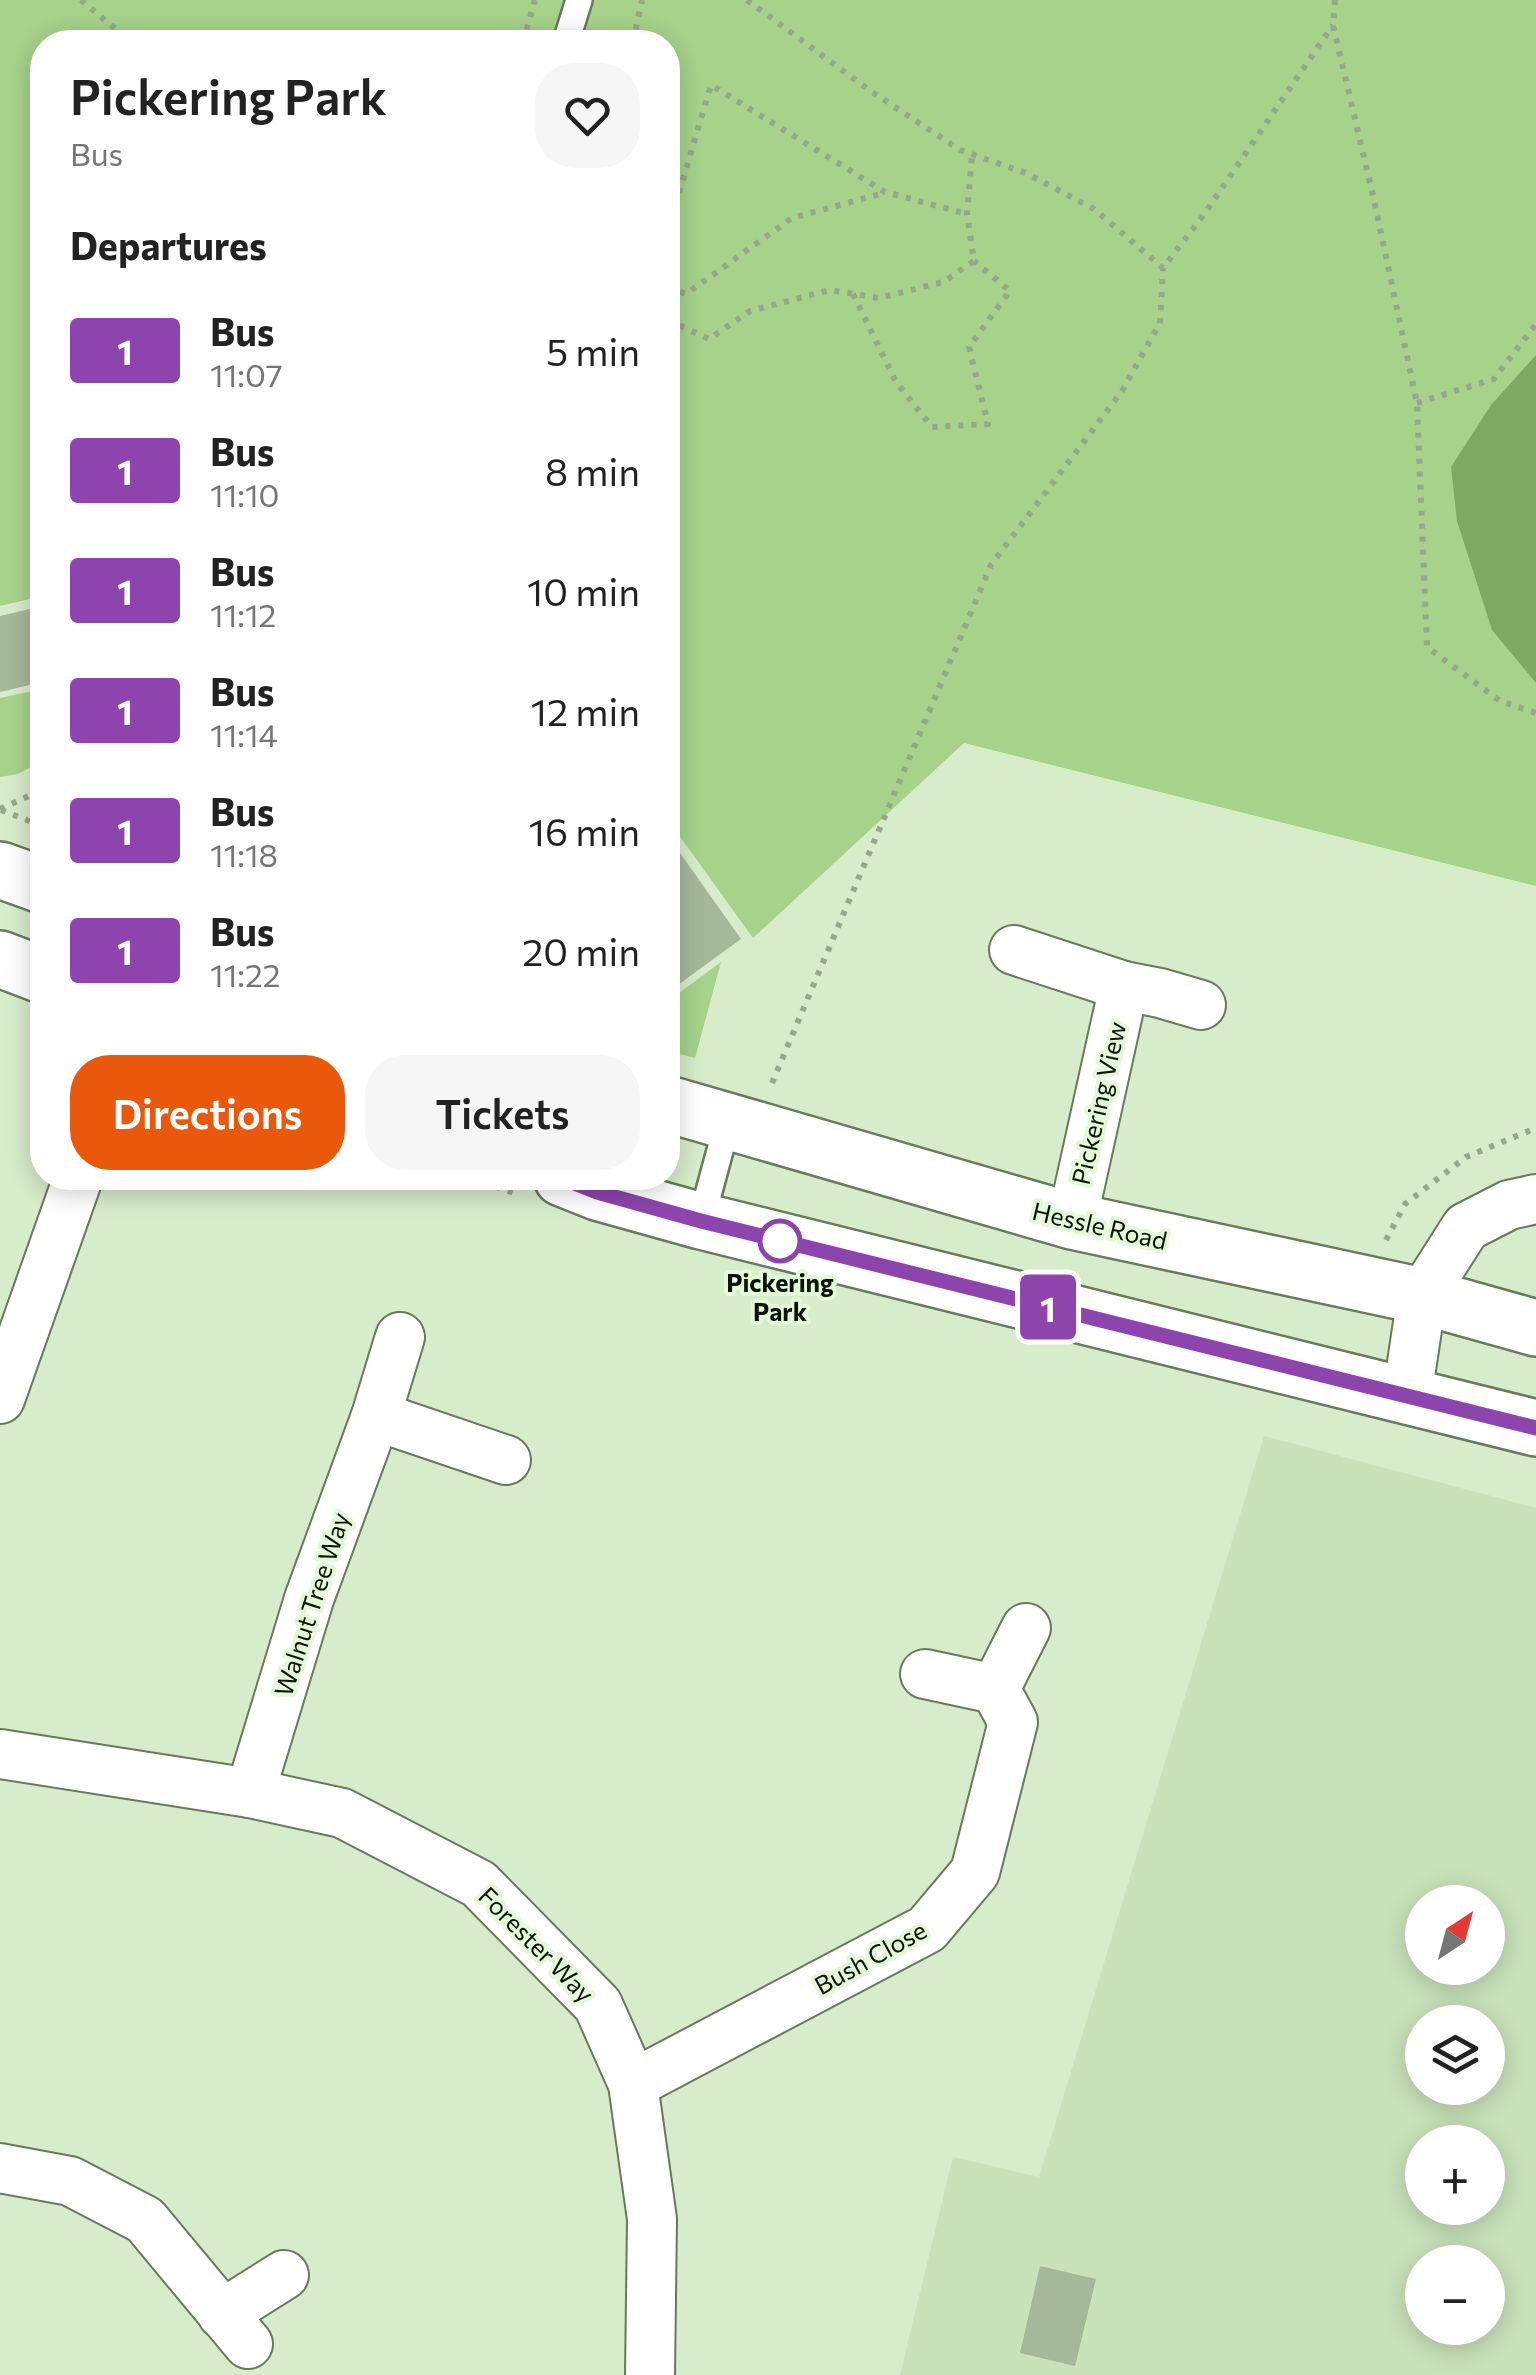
<!DOCTYPE html>
<html lang="en">
<head>
<meta charset="utf-8">
<style>
  :root { --surface:#fff; --page:#f6f6f6; --text:#222; --muted:#767676; --accent:#ea580c }
  body { margin:0; font-family:Commissioner,sans-serif; background:var(--page); color:var(--text); height:100vh; display:flex; flex-direction:column; font-size:38px; white-space:nowrap }
  * { box-sizing:border-box; margin:0 }
  p { font-size:32px; color:var(--muted) }
  .icon { flex:none; width:55px; height:55px; fill:none; stroke:currentColor; stroke-width:2; stroke-linecap:round; stroke-linejoin:round }
  .map { position:relative; flex:1; overflow:hidden }
  .sheet { position:absolute; left:30px; top:30px; width:650px; height:1160px; display:flex; flex-direction:column; background:var(--surface); border-radius:40px; box-shadow:0 5px 25px #0003 }
  .sheet>* { flex:none }
  .badge { padding:0 20px; border-radius:8px; font-size:35px; line-height:65px }
  .needle { width:65px; rotate:36deg }
  .tools { position:absolute; left:1405px; top:1885px; display:grid; gap:20px }
  .tools a { display:grid; place-items:center; width:100px; height:100px; border-radius:50%; background:var(--surface); box-shadow:0 5px 25px #0003; font-size:50px }
  .map>.badge { position:absolute; translate:-50% -50%; box-shadow:0 0 0 5px #fff }
  h2 { padding:0 40px; font-size:38px; line-height:90px }
  .round { display:grid; place-items:center; flex:none; width:105px; height:105px; border-radius:40px; background:var(--page) }
  .head { display:flex; align-items:center; justify-content:space-between; height:170px; padding:0 40px }
  h1 { font-size:48px; font-weight:600; line-height:75px }
  .button { display:flex; gap:20px; margin-top:auto; padding:20px 40px }
  .button a { flex:1; height:115px; border-radius:40px; background:var(--accent); color:#fff; font-size:40px; font-weight:600; line-height:115px; text-align:center }
  .button a+a { background:var(--page); color:var(--text) }
  ul { padding:0; list-style:none }
  li { display:flex; align-items:center; gap:30px; height:120px; padding:0 40px }
  li div { flex:1 }
  li b { display:block; font-size:38px }
  li em { font-style:normal }
  li .badge { min-width:110px; font-weight:700; text-align:center }
  .map>svg:first-child { display:block }
  .built { fill:#c9e2ba; fill-rule:evenodd }
  .green { fill:#a6d28a }
  .water { fill:#7fa963 }
  .building { fill:#a5b899 }
  .lines { fill:none; stroke-linecap:round; stroke-linejoin:round }
  .lane-casing { stroke:#677a5c; stroke-width:30 }
  .street-casing { stroke:#677a5c; stroke-width:52 }
  .secondary-casing { stroke:#677a5c; stroke-width:60 }
  .path { stroke:#96a78d; stroke-width:6; stroke-dasharray:5 8; stroke-linecap:butt }
  .lane { stroke:#fff; stroke-width:25 }
  .street { stroke:#fff; stroke-width:48 }
  .secondary { stroke:#fff; stroke-width:55 }
  .line-casing { stroke:#fff; stroke-width:22 }
  .line { stroke:#8e44ad; stroke-width:15 }
  .stop-dot { fill:#fff; stroke:#8e44ad; stroke-width:5 }
  .labels { text-anchor:middle; dominant-baseline:central; stroke-width:8; stroke-linejoin:round; paint-order:stroke }
  .street-label { font-size:25px; fill:#0c1308; stroke:#e4f9d8 }
  .stop-label { font-size:25px; font-weight:bold; fill:#0c1308; stroke:#e4f9d8 }
</style>
</head>
<body>
<div class="map">
<svg width="1536" height="2375" viewBox="0 0 1536 2375">
  <rect width="100%" height="100%" fill="#d7eccb"/>
  <path class="built" d="M1264,1436L1536,1508V2375H900L953,2157L1039,2177ZM1422,1902H1488V1968H1422ZM1422,2022H1488V2088H1422ZM1422,2142H1488V2208H1422ZM1422,2262H1488V2328H1422Z"/>
  <g class="green">
    <polygon points="0,0 1536,0 1536,886 964,743 753,938 668,820 668,42 42,42 42,596 0,606"/>
    <polygon points="42,689 42,761 18,774 0,777 0,698"/>
    <polygon points="721,962 695,1058 668,1051 668,995 671,999"/>
  </g>
  <polygon class="water" points="1536,355 1536,683 1492,630 1457,521 1451,467 1491,405"/>
  <g class="building">
    <polygon points="42,606 42,682 0,692 0,616"/>
    <polygon points="668,836 741,939 675,987 668,976"/>
    <polygon points="1040,2266 1096,2279 1075,2366 1020,2353"/>
  </g>
  <g class="lines">
    <g class="lane-casing">
      <g id="lane">
        <polyline points="566,42 579,0"/>
        <polyline points="701,1221 728,1121"/>
      </g>
    </g>
    <g class="street-casing">
      <g id="street">
        <polyline points="1014,950 1124,986 1160,993 1201,1005"/>
        <polyline points="1072,1221 1124,986"/>
        <polyline points="1407,1396 1422,1296 1466,1227 1509,1205 1536,1199"/>
        <polyline points="0,1399 78,1178"/>
        <polyline points="376,1416 506,1460"/>
        <polyline points="925,1674 995,1689 1026,1628"/>
        <polyline points="0,1754 250,1793 342,1813 479,1884 598,2005 633,2084 652,2219 650,2375"/>
        <polyline points="250,1793 309,1599 376,1416 400,1337"/>
        <polyline points="633,2084 927,1929 975,1872 1013,1722 995,1689"/>
        <polyline points="0,2168 70,2181 145,2220 248,2344"/>
        <polyline points="222,2314 284,2275"/>
      </g>
    </g>
    <g class="secondary-casing">
      <g id="secondary">
        <polyline points="0,870 42,885"/>
        <polyline points="0,959 42,975"/>
        <polyline points="668,1104 1072,1221 1422,1296 1536,1328"/>
        <polyline points="562,1178 597,1192 701,1221 1536,1428"/>
      </g>
    </g>
    <g class="path">
      <polyline points="81,0 131,42"/>
      <polyline points="747,0 869,90 960,150 1026,173 1094,209 1163,268 1205,213 1333,25"/>
      <polyline points="1335,0 1333,25 1374,200 1417,403 1427,647 1500,701 1536,713"/>
      <polyline points="523,42 535,0"/>
      <polyline points="633,42 642,0"/>
      <polyline points="668,230 711,85 885,192 967,214"/>
      <polyline points="668,287 686,294 792,218 884,193"/>
      <polyline points="853,294 896,382 932,427 988,424 969,347 1010,291 974,261"/>
      <polyline points="668,320 709,339 750,311 830,290 879,298 943,282 974,261 967,214 972,154"/>
      <polyline points="1417,403 1494,379 1536,324"/>
      <polyline points="0,809 42,790"/>
      <polyline points="1,810 42,826"/>
      <polyline points="772,1083 991,565 1122,391 1160,323 1163,268"/>
      <polyline points="471,1178 517,1194"/>
      <polyline points="1386,1240 1405,1204 1466,1157 1536,1128"/>
    </g>
    <use href="#lane" class="lane"/>
    <use href="#street" class="street"/>
    <use href="#secondary" class="secondary"/>
  </g>
  <g class="lines">
    <g class="line-casing">
      <polyline id="line" points="562,1178 597,1192 701,1221 1536,1428"/>
    </g>
    <use href="#line" class="line"/>
  </g>
  <circle class="stop-dot" cx="780" cy="1241" r="20"/>
  <g class="labels">
    <g class="street-label">
      <text transform="translate(1098 1103) rotate(-77)">Pickering View</text>
      <text transform="translate(1100 1225) rotate(13)">Hessle Road</text>
      <text transform="translate(311 1604) rotate(-72)">Walnut Tree Way</text>
      <text transform="translate(537 1944) rotate(45)">Forester Way</text>
      <text transform="translate(870 1957) rotate(-29)">Bush Close</text>
    </g>
    <g class="stop-label">
      <text x="780" y="1282">Pickering<tspan x="780" dy="29">Park</tspan></text>
    </g>
  </g>
</svg>
<div class="tools">
<a><svg class="needle" viewBox="-14 -14 28 28"><path d="M0-13l5 13h-10z" fill="#e53935"/><path d="M0 13l5-13h-10z" fill="#767676"/></svg></a>
<a><svg class="icon" aria-label="layers" viewBox="0 0 24 24"><path d="M12 4l9 5-9 5-9-5zM3 14l9 5 9-5"/></svg></a>
<a>+</a>
<a>−</a>
</div>
<b class="badge" style="left:1048px;top:1307px;background:#8e44ad;color:#fff">1</b>
<section class="sheet">
<div class="head"><div><h1>Pickering Park</h1><p>Bus</p></div><a class="round"><svg class="icon" aria-label="heart" viewBox="0 0 24 24"><path d="M12 20l-8-8c-3-5 5-10 8-4 3-6 11-1 8 4z"/></svg></a></div>
<h2>Departures</h2>
<ul>
<li><span class="badge" style="background:#8e44ad;color:#fff">1</span><div><b>Bus</b><p>11:07</p></div><em>5 min</em></li>
<li><span class="badge" style="background:#8e44ad;color:#fff">1</span><div><b>Bus</b><p>11:10</p></div><em>8 min</em></li>
<li><span class="badge" style="background:#8e44ad;color:#fff">1</span><div><b>Bus</b><p>11:12</p></div><em>10 min</em></li>
<li><span class="badge" style="background:#8e44ad;color:#fff">1</span><div><b>Bus</b><p>11:14</p></div><em>12 min</em></li>
<li><span class="badge" style="background:#8e44ad;color:#fff">1</span><div><b>Bus</b><p>11:18</p></div><em>16 min</em></li>
<li><span class="badge" style="background:#8e44ad;color:#fff">1</span><div><b>Bus</b><p>11:22</p></div><em>20 min</em></li>
</ul>
<div class="button"><a>Directions</a><a>Tickets</a></div>
</section>
</div>
</body>
</html>
